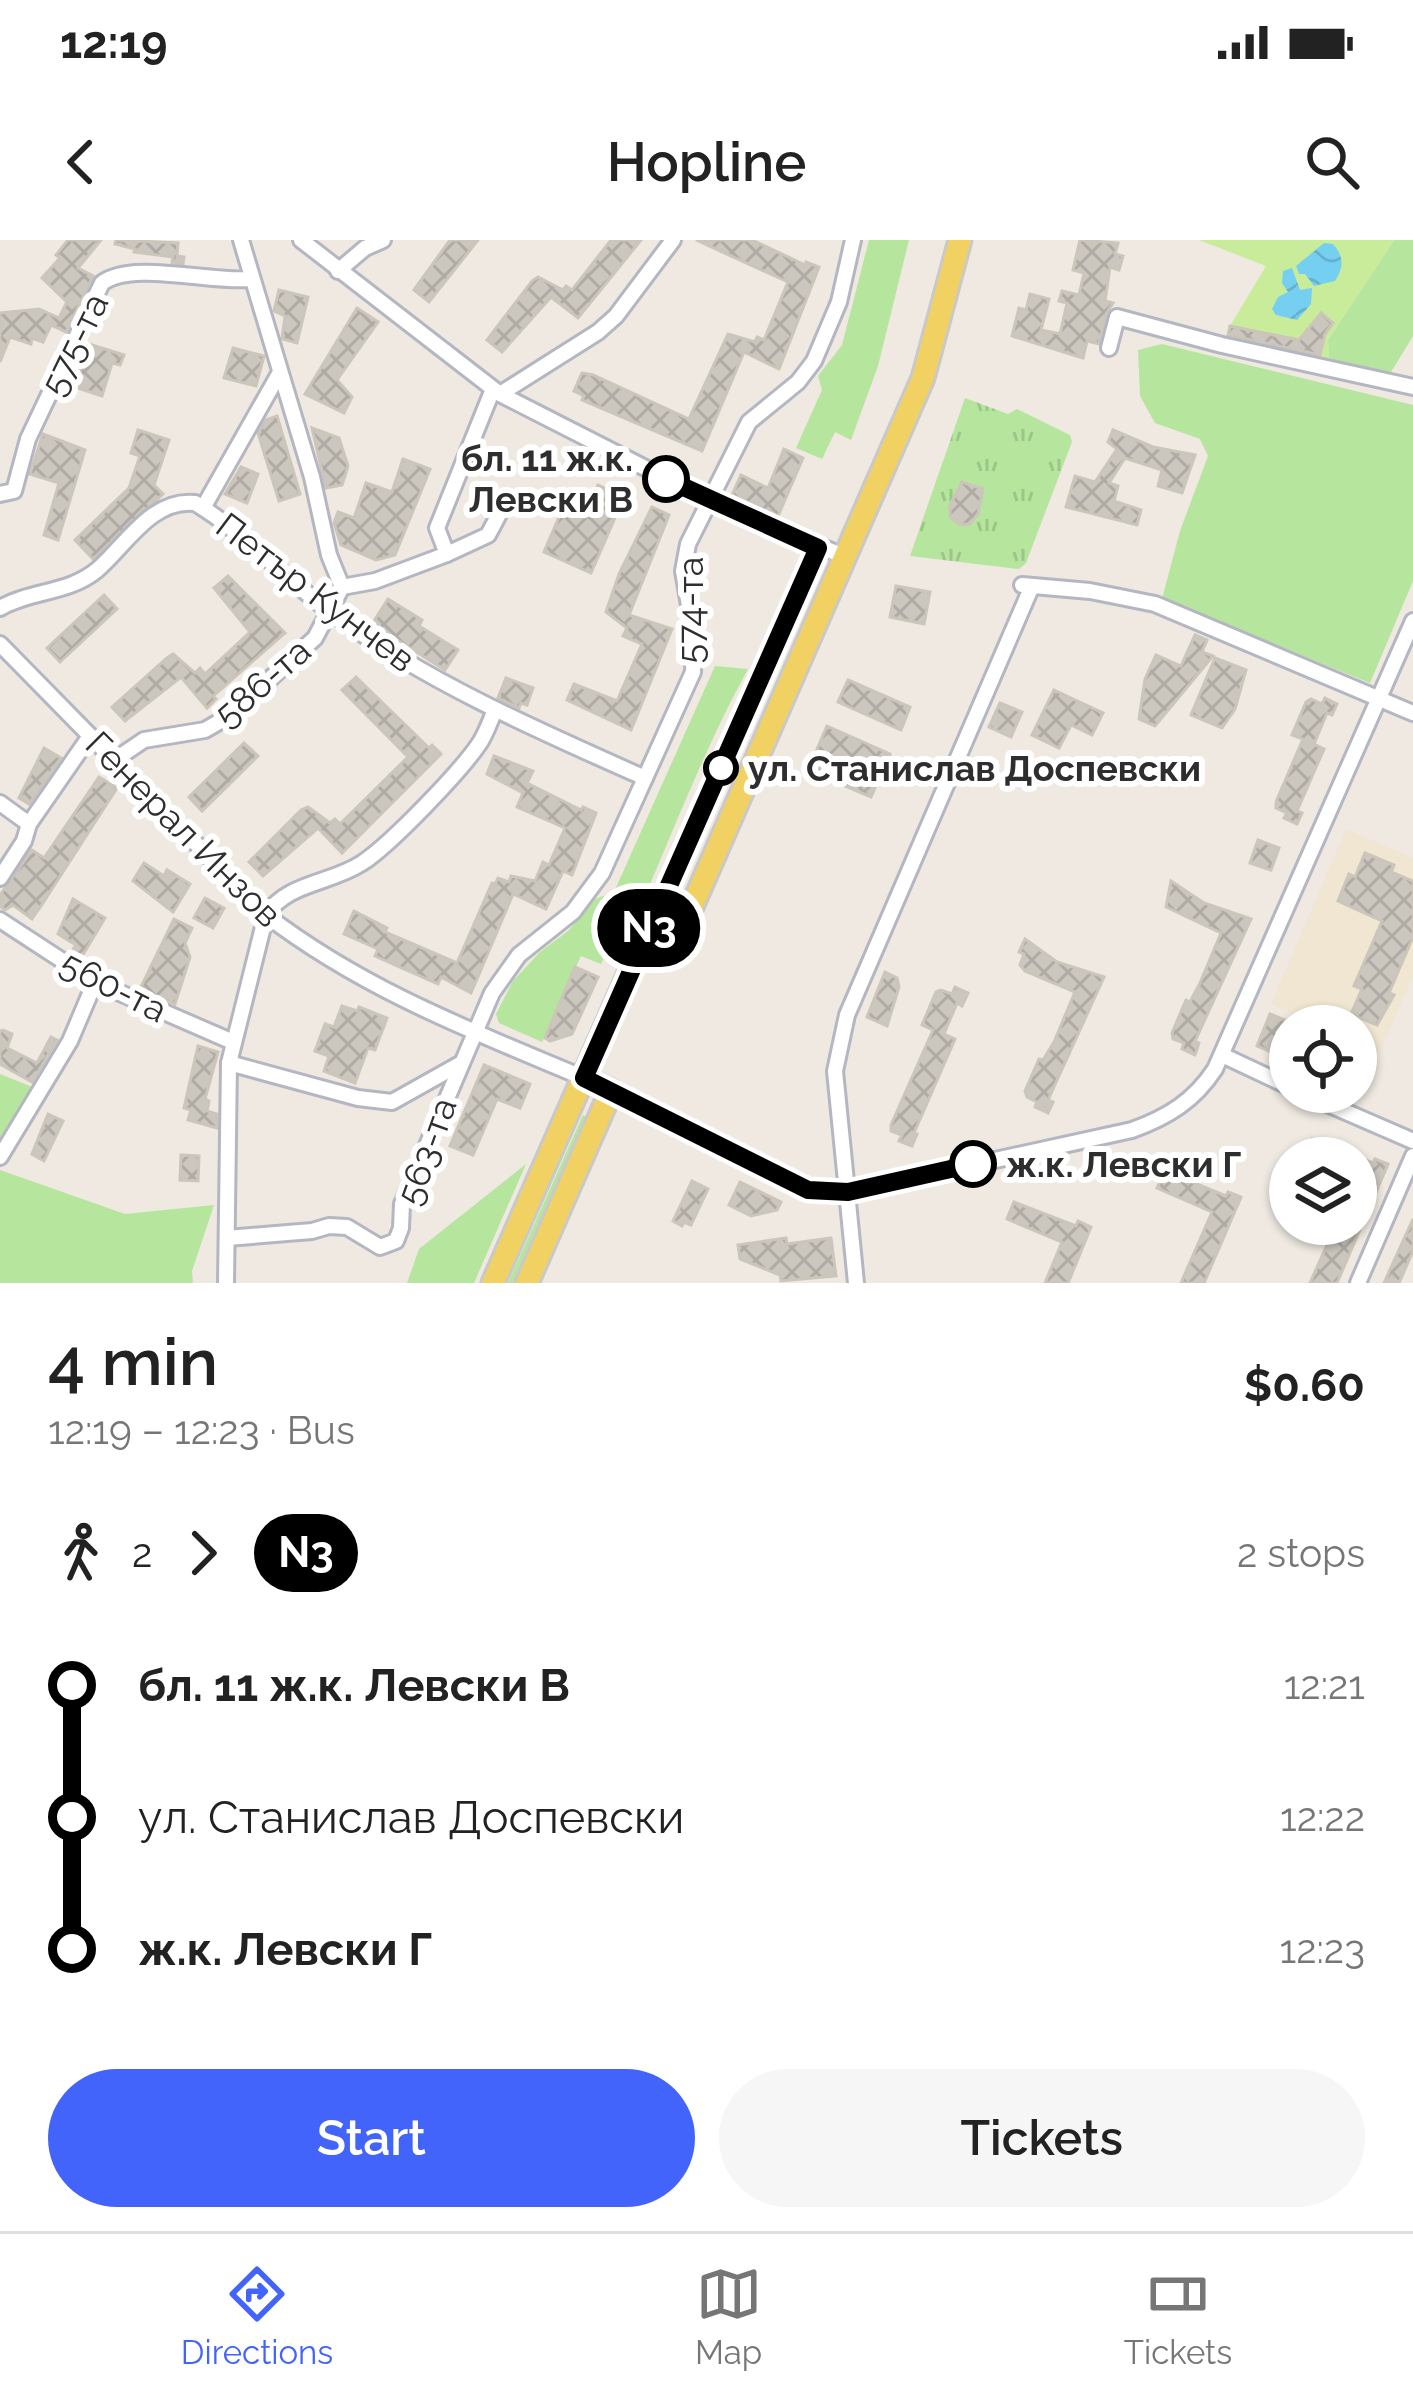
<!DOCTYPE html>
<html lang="en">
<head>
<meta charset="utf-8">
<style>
  :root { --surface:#fff; --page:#f6f6f6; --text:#222; --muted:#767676; --line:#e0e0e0; --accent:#4264fb }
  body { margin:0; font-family:Raleway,sans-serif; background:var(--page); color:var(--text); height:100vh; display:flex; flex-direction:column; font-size:45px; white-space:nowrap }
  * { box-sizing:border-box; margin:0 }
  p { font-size:39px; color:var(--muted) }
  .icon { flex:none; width:66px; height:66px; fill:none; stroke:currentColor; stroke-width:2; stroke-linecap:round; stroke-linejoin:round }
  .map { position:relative; height:1043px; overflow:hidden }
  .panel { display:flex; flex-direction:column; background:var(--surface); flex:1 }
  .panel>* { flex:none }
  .badge { padding:0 24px; border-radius:39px; font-size:42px; line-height:78px }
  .tools { position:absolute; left:1269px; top:765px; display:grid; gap:24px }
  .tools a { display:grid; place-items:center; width:108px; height:108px; border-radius:50%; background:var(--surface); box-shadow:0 3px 9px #0004; font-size:60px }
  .map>.badge { position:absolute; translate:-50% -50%; box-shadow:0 0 0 6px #fff }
  .legs { display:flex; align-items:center; gap:18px; height:132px; padding:0 48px; font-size:39px }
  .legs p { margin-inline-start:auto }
  .headline { display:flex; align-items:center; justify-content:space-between; height:204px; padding:0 48px }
  h1 { font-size:66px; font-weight:600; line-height:90px }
  .primary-button { display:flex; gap:24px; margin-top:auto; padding:24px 48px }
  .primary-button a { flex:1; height:138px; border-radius:72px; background:var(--accent); color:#fff; font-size:48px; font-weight:600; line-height:138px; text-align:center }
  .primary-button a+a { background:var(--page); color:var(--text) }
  ul { padding:0 48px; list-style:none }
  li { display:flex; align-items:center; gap:42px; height:132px; font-size:45px }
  li i { display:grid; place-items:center; width:18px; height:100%; margin:0 15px; background:currentColor }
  li i::after { content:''; width:30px; height:30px; margin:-15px; border:9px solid; border-radius:50%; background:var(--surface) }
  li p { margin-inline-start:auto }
  li:first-child i { background:linear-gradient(#0000 50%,currentColor 0) }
  li:last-child i { background:linear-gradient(currentColor 50%,#0000 0) }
  .status { display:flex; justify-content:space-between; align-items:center; height:84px; padding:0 60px; background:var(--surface); direction:ltr }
  .status svg { height:33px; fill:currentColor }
  header { display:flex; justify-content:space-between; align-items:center; height:156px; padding:0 48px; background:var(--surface); font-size:54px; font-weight:600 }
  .tabs { display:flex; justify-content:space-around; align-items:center; height:168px; border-top:3px solid var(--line); background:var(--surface); font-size:33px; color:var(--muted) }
  .tabs a { display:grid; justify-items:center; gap:6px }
  .tabs .active { color:var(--accent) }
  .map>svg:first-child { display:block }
  .education { fill:#f0e6d1 }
  .grass { fill:#b6e59e }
  .park { fill:url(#park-tufts) }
  .pitch { fill:#c9ec9a }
  .water { fill:url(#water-waves) }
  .building { fill:url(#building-cross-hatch); stroke:#cbc5ba; stroke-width:3 }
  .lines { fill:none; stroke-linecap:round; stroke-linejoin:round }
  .street-casing { stroke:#b4b7c1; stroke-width:20 }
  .primary-casing { stroke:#c9c9c9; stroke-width:27 }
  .street { stroke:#fff; stroke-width:14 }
  .primary { stroke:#f2d163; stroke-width:21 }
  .line-1-casing { stroke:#fff; stroke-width:27 }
  .line-1 { stroke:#000; stroke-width:18 }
  .stop-1-dot { fill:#fff; stroke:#000; stroke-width:6 }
  .labels { text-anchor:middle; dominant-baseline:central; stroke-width:12; stroke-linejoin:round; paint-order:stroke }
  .street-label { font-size:36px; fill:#2e2e2e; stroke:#fff }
  .stop-label { font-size:36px; font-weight:bold; fill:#2e2e2e; stroke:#fff; text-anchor:start }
</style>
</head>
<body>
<div class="status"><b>12:19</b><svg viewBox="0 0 49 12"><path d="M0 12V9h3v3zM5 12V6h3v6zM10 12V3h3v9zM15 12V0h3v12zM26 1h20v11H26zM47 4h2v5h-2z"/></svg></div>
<header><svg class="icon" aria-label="back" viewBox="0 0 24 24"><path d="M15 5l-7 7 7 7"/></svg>Hopline<svg class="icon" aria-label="search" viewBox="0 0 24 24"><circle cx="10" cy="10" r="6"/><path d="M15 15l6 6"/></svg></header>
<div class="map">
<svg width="1413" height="1043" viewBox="0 0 1413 1043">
  <defs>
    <pattern id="park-tufts" width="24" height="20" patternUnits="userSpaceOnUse" patternTransform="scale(3)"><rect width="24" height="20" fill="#b6e59e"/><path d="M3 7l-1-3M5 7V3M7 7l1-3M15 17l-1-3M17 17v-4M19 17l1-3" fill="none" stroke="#9dc588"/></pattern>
    <pattern id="water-waves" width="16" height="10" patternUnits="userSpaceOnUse" patternTransform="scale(3)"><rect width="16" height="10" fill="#75cff0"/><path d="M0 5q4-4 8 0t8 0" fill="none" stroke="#66b2ce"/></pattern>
    <pattern id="building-cross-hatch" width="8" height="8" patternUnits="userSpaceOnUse" patternTransform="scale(3)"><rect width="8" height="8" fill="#cbc7bf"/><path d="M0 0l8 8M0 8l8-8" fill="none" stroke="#afaba4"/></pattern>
  </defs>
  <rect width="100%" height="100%" fill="#efe9e1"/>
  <polygon class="education" points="1346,589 1413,618 1413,736 1380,812 1356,801 1356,786 1321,786 1271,764"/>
  <g class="grass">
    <polygon points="869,0 909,0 878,126 851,200 835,192 822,219 796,208 822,150 818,136 842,105"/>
    <polygon points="1394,0 1413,0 1413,96 1391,132 1329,123 1328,100"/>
    <polygon points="1162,104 1413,165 1413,341 1370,443 1162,359 1180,291 1208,216 1200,199 1155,183 1140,156 1138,110"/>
    <path d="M715,426L748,429C701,514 669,604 629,692L617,688L601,724L581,716L542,802L499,783L496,774L513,741L540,712L568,691L595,659L614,652Z"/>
    <polygon points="0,834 42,851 0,907"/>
    <polygon points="583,875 586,877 519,1043 508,1043"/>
    <polygon points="526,924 474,1043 407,1043 419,1009"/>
    <polygon points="0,930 125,974 214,965 192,1031 193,1043 0,1043"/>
  </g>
  <polygon class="park" points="965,158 1008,174 1017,169 1070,195 1072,202 1026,323 1019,329 910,316"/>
  <polygon class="pitch" points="1199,0 1394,0 1328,100 1329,123 1227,102 1230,86 1266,26"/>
  <g class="water">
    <path d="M1324,3L1333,4C1344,16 1344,28 1335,41L1314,46L1305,34H1299L1296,26Z"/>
    <polygon points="1292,28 1300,50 1312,48 1311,64 1297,80 1276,75 1272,69 1278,57 1288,52 1282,43 1283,31"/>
  </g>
  <g class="building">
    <polygon points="68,0 101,0 78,28 93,36 66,92 51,85 43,102 32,98 31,104 10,97 0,122 0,73 39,69 59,78 67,62 42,38 60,18 56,15"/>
    <polygon points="116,0 178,3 177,16 184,17 183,24 172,23 173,17 134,12 135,9 115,4"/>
    <polygon points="450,0 478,0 429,62 414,50"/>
    <polygon points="611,0 641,0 578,78 551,57 502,112 487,100 532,41 538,37 563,50 566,46 572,50"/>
    <polygon points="696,0 752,0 805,25 806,22 819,27 779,129 744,112 702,211 582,160 584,156 574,151 582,133 593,135 689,179 728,94 755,102 757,97 764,100 788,42"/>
    <polygon points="1080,0 1118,3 1115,14 1123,16 1119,30 1110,27 1105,61 1113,63 1106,74 1099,104 1087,101 1083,118 1012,96 1019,68 1026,70 1030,54 1049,59 1041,90 1060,94 1067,63 1059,61 1062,51 1079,55 1084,33 1073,30"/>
    <polygon points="279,50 308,57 297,103 282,99 285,76 274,71"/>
    <polygon points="357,68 378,82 337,140 352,157 344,173 305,154"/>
    <polygon points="1321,73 1333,83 1325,94 1320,115 1228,95 1230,86 1299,100"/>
    <polygon points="89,104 124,115 120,125 112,123 102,156 75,147"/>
    <polygon points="233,108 264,116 256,146 224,138"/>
    <polygon points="277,176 300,254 279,261 258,193 266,180"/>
    <polygon points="312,188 339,198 348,226 342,245 326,248"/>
    <polygon points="138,190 169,200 154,245 163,254 93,319 75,300 129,248 140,216 131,213"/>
    <polygon points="1113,190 1153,207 1195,215 1182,253 1158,246 1162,230 1125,218 1109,243 1118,246 1114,261 1141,270 1137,285 1066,267 1075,236 1095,242 1117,209 1108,202"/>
    <polygon points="43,194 85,210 58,300 44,295 59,243 30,234"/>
    <polygon points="784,209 803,218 778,276 732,255 741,235 768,248"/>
    <polygon points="403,219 430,229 395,315 376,320 341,305 334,283 338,272 354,278 366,243 392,252"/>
    <polygon points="241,227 258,234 247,263 225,254"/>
    <polygon points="962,242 983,249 978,274 970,284 960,285 950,277 950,265"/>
    <polygon points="598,245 624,257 591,333 544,312 563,268 584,277"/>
    <polygon points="652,267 669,275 629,375 672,389 631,490 567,460 574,444 617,461 642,404 623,396 627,388 606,372 619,334"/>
    <polygon points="228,336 285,393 213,456 216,459 207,468 181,437 125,481 112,467 167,418 173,414 195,433 200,428 205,434 250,392 214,348"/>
    <polygon points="896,346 930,352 924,384 890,377"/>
    <polygon points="104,355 117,369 60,422 47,408"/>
    <polygon points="388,359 422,380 419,386 458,410 445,430 372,384"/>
    <polygon points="1195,395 1207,400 1202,412 1213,416 1155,486 1139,479 1145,439 1156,415 1181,426"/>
    <polygon points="1215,418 1246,430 1235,469 1222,488 1191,475"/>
    <polygon points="356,437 429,508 432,505 441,514 342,613 318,588 263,636 249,622 301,570 308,567 330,583 335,579 340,584 408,517 342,450"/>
    <polygon points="506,438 533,448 527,465 521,463 519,468 498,458"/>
    <polygon points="848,440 910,467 901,490 838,462"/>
    <polygon points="1054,450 1103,473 1092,495 1071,485 1059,508 1032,495"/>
    <polygon points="1325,458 1337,464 1332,475 1327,473 1314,504 1324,509 1297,571 1302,573 1297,584 1284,578 1287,573 1276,568 1276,562 1303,499 1292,495 1306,462 1311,459 1322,464"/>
    <polygon points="1000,463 1022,472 1011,497 989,487"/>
    <polygon points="827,486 890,514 871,557 808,530"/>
    <polygon points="244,503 258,516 202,571 189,557"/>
    <polygon points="44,508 61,518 29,564 19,558"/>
    <polygon points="494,516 533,531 527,543 581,570 583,567 596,573 572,635 563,631 546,669 513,654 471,753 441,737 438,744 375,716 378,709 344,694 354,671 387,688 385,692 457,723 492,643 495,644 498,638 509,642 511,636 535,641 543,622 549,625 565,588 517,567 523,553 487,534"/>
    <polygon points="99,537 117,548 41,666 32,679 13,665 5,670 0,666 0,655 32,610 44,618"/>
    <polygon points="1258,600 1279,608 1271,630 1250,623"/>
    <polygon points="1365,613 1394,625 1391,632 1413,641 1413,697 1389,753 1394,755 1377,785 1351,774 1362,749 1354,746 1382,681 1338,661 1349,634 1355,637"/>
    <polygon points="144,623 164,636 167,630 190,644 173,672 133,641"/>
    <polygon points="1171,641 1204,663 1251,679 1195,801 1199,803 1195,815 1182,809 1184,803 1173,799 1172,793 1186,760 1190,762 1200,743 1221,693 1166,667"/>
    <polygon points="205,658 224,668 213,688 194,678"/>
    <polygon points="73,659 105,678 81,718 71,712 76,705 58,694"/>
    <polygon points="174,679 192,688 185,703 190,717 175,764 140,749"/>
    <polygon points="1025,699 1057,722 1104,737 1048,860 1053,862 1048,873 1035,867 1037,862 1027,857 1025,851 1039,819 1043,820 1054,802 1075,752 1025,731 1020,725 1024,714 1019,712"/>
    <polygon points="575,727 598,737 572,794 550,801 545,798"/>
    <polygon points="885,732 897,738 899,747 887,786 867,777"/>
    <polygon points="955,747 968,753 962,766 957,763 944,794 955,799 914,893 917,894 912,906 899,901 902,895 891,891 891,885 933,790 922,785 936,752 941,750 952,754"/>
    <polygon points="342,766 357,771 359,767 387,778 375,810 368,808 355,843 324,831 329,816 315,811 325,784 334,787"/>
    <polygon points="1270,774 1290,782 1290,820 1257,806"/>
    <polygon points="3,790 12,794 7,808 37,823 51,797 57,800 32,842 0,824 0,791"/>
    <polygon points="198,806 218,812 205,859 209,861 207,871 217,874 217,888 188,880 191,870 184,868"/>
    <polygon points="484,825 530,844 520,868 497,859 473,915 450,906"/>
    <polygon points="48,874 63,881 44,921 32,914"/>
    <polygon points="1312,899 1373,923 1375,919 1388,924 1337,1043 1310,1043 1335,987 1356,984 1356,918 1311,918 1304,915"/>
    <polygon points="181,915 199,916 198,941 180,940"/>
    <polygon points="1165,931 1226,956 1228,952 1241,957 1204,1043 1181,1043 1212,972 1157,948"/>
    <polygon points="692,941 708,949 691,985 684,982 682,986 673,981"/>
    <polygon points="740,942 781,962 777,970 751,976 729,965"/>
    <polygon points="1014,962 1076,986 1078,981 1091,987 1068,1043 1045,1043 1062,1002 1007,979"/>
    <polygon points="1413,979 1413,1011 1399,1043 1384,1043"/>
    <polygon points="786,998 787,1004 831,998 836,1036 781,1041 780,1035 740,1019 738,1005"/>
  </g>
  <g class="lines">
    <g class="street-casing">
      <g id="street">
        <polyline points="241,0 312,237 329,315 342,347"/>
        <polyline points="301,0 500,154 708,260 846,317"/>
        <polyline points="338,31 365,8 383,0"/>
        <polyline points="1109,108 1117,77 1222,105 1413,147"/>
        <polyline points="493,149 437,288 447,314 488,295 505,263"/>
        <polyline points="500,154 598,92 616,76 673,0"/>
        <path d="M0,254L14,251L28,199L102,43C132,20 210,43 250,39"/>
        <polyline points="203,268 279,134"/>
        <polyline points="1022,345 1090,351 1155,364 1413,473"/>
        <path d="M0,368C31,350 68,354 97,330C126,305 152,258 195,263C245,293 286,340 333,374C429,443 537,490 645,538"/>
        <path d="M0,404L266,675C364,750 472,791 584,838"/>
        <polyline points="116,519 144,500 205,490 229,476 315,398 342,347 375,341 447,314"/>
        <polyline points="0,563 29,584"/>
        <polyline points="0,638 24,601 29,584 90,496"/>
        <polyline points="0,680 95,742 233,802"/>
        <polyline points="1222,815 1290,847"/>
        <polyline points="229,823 358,858 392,862 458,825"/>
        <path d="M611,851L798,946L822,953L849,952L1132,890C1168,877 1194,861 1215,829L1413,381"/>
        <polyline points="1300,852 1413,901"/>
        <polyline points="0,917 70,801 95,742"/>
        <polyline points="227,998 312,991 329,986 347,987 380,1007 396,1001 401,988 402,964 492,753 519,715 573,672 602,633 693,432 694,394 683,331 688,304 749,182 798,142 814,121 839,62 853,0"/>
        <path d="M226,1043L229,823L266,675C288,642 330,644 362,623C390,605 460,532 479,504C486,494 490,481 495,470"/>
        <polyline points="856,1043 835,831 847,775 1032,346"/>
        <polyline points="1358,1043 1413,916"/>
      </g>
    </g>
    <g class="primary-casing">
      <g id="primary">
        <polyline points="493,1043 645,697 687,678 923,138 960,0"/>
        <polyline points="527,1043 611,851 584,838"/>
      </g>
    </g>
    <use href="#street" class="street"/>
    <use href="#primary" class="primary"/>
  </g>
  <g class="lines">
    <g class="line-1-casing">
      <polyline id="line-1" points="666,239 818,308 584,838 808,950 848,952 973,924"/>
    </g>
    <use href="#line-1" class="line-1"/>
  </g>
  <g class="stop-1-dot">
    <circle cx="666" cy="239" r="21"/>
    <circle cx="721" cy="528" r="15"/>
    <circle cx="973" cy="924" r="21"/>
  </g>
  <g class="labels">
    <g class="street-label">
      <text transform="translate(74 104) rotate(-64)">575-та</text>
      <text transform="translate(316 352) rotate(37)">Петър Кунчев</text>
      <text transform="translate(690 370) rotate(-90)">574-та</text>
      <text transform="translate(262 442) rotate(-41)">586-та</text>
      <text transform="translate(184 589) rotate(45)">Генерал Инзов</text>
      <text transform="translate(114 746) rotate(27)">560-та</text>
      <text transform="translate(426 911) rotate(-70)">563-та</text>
    </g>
    <g class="stop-label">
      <text x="633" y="218" text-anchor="end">бл. 11 ж.к.<tspan x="633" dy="41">Левски В</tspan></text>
      <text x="748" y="528">ул. Станислав Доспевски</text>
      <text x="1006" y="924">ж.к. Левски Г</text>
    </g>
  </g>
</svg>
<div class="tools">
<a><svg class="icon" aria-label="locate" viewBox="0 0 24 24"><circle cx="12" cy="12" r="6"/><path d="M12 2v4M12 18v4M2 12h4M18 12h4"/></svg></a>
<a><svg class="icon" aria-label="layers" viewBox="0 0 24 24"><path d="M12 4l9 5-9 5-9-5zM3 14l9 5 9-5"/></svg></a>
</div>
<b class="badge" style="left:649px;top:688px;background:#000;color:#fff">N3</b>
</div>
<section class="panel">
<div class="headline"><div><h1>4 min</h1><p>12:19 – 12:23 · Bus</p></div><b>$0.60</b></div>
<div class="legs"><svg class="icon" aria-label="walk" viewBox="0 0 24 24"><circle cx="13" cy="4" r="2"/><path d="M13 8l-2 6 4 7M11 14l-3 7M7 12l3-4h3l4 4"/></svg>2<svg class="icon" aria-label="forward" viewBox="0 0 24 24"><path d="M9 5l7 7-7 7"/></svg><b class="badge" style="background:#000;color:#fff">N3</b><p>2 stops</p></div>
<ul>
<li><i style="color:#000"></i><b>бл. 11 ж.к. Левски В</b><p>12:21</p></li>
<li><i style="color:#000"></i><span>ул. Станислав Доспевски</span><p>12:22</p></li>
<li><i style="color:#000"></i><b>ж.к. Левски Г</b><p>12:23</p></li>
</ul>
<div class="primary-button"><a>Start</a><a>Tickets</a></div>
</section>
<nav class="tabs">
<a class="active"><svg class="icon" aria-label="directions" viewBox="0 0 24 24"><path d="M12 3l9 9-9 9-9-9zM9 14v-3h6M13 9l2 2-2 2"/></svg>Directions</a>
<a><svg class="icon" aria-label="map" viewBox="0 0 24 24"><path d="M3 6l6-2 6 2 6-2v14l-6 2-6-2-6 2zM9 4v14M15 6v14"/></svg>Map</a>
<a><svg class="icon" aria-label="tickets" viewBox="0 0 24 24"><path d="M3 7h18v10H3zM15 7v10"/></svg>Tickets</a>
</nav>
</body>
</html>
